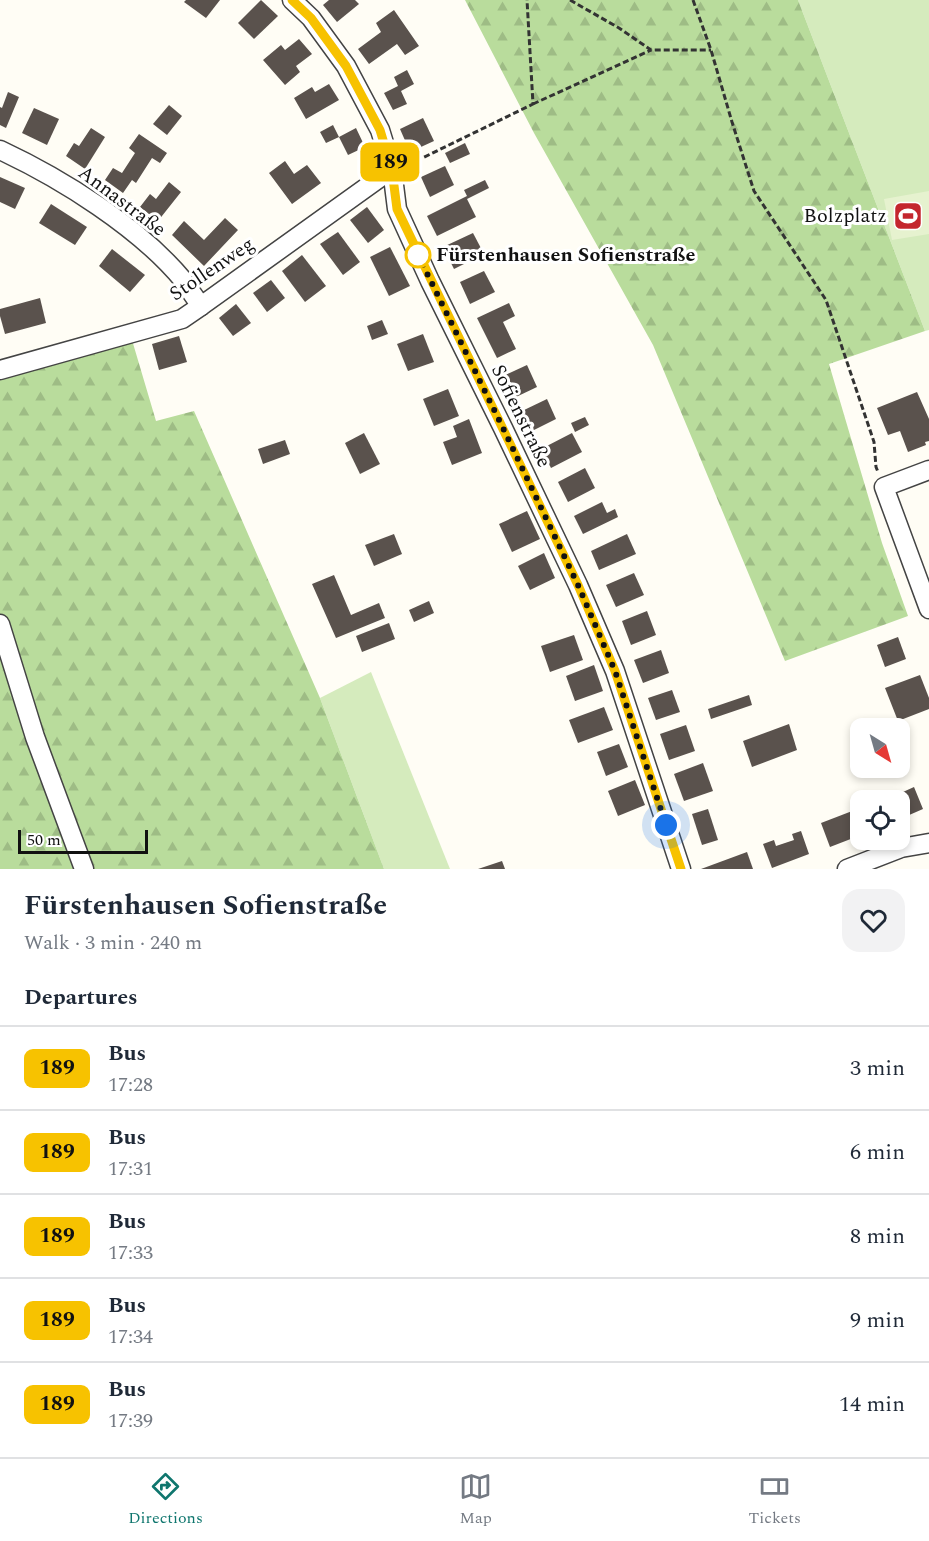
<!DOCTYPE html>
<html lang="en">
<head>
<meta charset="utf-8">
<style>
  :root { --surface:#fff; --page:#f2f2f3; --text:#1f2937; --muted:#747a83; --line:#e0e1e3; --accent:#0f766e }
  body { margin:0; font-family:Spectral,serif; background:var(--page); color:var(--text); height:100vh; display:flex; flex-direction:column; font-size:22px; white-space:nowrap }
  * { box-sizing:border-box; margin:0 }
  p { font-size:20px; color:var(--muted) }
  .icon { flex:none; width:33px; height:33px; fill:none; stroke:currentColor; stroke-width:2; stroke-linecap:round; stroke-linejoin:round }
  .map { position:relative; height:869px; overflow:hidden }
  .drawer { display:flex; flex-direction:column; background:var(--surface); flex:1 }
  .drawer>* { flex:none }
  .badge { padding:0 12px; border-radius:9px; font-size:21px; line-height:39px }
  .needle { width:39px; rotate:143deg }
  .tools { position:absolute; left:850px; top:718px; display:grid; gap:12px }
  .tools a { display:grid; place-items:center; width:60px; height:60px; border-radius:12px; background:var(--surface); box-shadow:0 3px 9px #0003; font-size:30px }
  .scale { position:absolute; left:18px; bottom:15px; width:130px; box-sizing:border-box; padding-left:6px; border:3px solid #111; border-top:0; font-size:16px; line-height:21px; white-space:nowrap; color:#111; -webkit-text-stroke:4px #fff; paint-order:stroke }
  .you { position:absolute; width:30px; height:30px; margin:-15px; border:4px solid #fff; border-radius:50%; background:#1a73e8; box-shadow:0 0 0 9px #1a73e833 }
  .map>.badge { position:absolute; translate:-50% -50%; box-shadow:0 0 0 3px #fff }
  h2 { padding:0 24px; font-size:22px; line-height:54px }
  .round { display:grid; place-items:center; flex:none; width:63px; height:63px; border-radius:18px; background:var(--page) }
  .headline { display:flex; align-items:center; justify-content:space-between; height:102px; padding:0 24px }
  h1 { font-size:28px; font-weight:700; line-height:45px }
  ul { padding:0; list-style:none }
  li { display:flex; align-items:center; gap:18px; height:84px; padding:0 24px; border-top:2px solid var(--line) }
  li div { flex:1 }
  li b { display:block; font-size:22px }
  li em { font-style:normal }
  li .badge { min-width:66px; font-weight:700; text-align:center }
  .dock { display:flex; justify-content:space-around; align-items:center; height:84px; border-top:2px solid var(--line); background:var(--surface); font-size:16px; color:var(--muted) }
  .dock a { display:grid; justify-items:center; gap:3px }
  .dock .on { color:var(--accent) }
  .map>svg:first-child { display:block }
  .grass { fill:#d5ebbd }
  .forest { fill:url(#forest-firs) }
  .pitch { fill:#e6f2cf }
  .building { fill:#5a524d }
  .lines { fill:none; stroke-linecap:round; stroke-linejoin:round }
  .minor-casing { stroke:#444; stroke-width:21 }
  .path { stroke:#333; stroke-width:3; stroke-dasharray:6 3; stroke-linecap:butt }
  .minor { stroke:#fff; stroke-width:18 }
  .line-casing { stroke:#fff; stroke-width:14 }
  .line { stroke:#f7c200; stroke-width:9 }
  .walk { stroke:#111; stroke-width:6; stroke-dasharray:0 10.8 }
  .stop-dot { fill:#fff; stroke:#f7c200; stroke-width:3 }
  .labels { text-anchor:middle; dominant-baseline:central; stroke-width:6; stroke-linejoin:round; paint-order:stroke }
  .street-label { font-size:20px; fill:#111; stroke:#fff }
  .poi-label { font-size:20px; fill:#111; stroke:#fff; text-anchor:end }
  .stop-label { font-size:20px; font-weight:bold; fill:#111; stroke:#fff; text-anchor:start }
</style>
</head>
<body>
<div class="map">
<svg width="929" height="869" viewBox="0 0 929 869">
  <defs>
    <pattern id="forest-firs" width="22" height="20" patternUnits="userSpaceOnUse" patternTransform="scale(1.5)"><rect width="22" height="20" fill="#b9dc9c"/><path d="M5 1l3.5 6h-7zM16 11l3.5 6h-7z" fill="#9ebc85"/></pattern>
  </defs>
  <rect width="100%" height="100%" fill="#fffdf5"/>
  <g class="grass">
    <polygon points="798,0 929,0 929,330 925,331"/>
    <polygon points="371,672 450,869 384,869 320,698"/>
  </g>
  <g class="forest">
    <polygon points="465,0 798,0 925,331 829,364 882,543 908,616 785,661 653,345 534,133"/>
    <polygon points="132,340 156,421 194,411 320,698 384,869 0,869 0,378"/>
  </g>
  <polygon class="pitch" points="929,191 929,234 892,240 884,199"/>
  <g class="building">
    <polygon points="186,0 220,0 206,18 184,2"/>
    <polygon points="261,0 278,16 254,39 238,23"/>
    <polygon points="329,0 355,0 359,4 337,22 323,5"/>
    <polygon points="394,10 419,46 405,55 397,44 369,64 358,49 381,32 376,23"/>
    <polygon points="299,39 312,54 296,66 300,72 285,85 263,60 281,45 285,50"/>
    <polygon points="407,70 414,84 401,91 407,104 393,110 384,93 398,86 394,77"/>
    <polygon points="329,84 339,100 306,119 294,98 312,87 315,92"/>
    <polygon points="8,92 19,97 6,128 0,125 0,107 2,108"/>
    <polygon points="169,105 182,116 167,135 153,124"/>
    <polygon points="34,108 59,119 47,145 22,133"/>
    <polygon points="423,118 434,141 410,152 400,129"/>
    <polygon points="333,125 339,137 356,128 365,147 348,155 339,137 326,143 320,132"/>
    <polygon points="91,128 105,137 85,169 66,156 74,143 79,146"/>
    <polygon points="139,134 167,153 160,163 152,158 136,183 132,180 123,193 105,180 113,168 122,173 135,153 129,148"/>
    <polygon points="465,143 470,154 450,163 445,153"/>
    <polygon points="285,161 294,174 307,165 321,183 292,204 269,173"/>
    <polygon points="445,166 454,185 430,197 421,177"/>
    <polygon points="0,177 25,188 15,209 0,202"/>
    <polygon points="485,180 489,188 467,199 476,217 437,236 427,216 467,196 464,190"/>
    <polygon points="169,182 181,192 158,221 140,207 150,194 156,199"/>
    <polygon points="51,204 87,227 75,245 39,223"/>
    <polygon points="367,207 384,230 368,243 350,220"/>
    <polygon points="225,218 238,230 204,266 172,235 184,221 204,240"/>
    <polygon points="338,232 360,262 343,275 320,244"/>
    <polygon points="473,233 484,254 454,269 443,247"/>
    <polygon points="390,247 410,286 389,296 370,257"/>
    <polygon points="112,249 145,275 130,292 99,266"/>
    <polygon points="302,255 326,286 305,302 282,271"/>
    <polygon points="484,271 495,292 470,304 460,282"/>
    <polygon points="271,280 285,298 267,312 253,293"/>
    <polygon points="40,298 46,323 5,334 0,316 0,309"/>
    <polygon points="509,303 515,316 503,322 516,349 497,358 477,318"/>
    <polygon points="236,304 251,323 233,336 219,318"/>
    <polygon points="382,320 388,334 372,340 367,326"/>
    <polygon points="423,334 434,362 408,371 397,344"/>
    <polygon points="179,336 187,362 159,370 152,344"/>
    <polygon points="527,365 537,387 516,397 505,375"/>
    <polygon points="448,389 459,416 434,426 423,399"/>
    <polygon points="917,392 929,419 929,441 925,442 926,445 908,452 900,431 888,435 877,408"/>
    <polygon points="547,399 556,419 532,431 522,411"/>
    <polygon points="585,417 589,425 575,432 571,423"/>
    <polygon points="469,419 482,453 452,465 443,442 457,437 453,426"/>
    <polygon points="364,433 380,464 360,474 345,443"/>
    <polygon points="572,433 582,452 551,468 541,449"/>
    <polygon points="285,440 290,454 263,464 258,449"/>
    <polygon points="585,468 595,488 568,502 558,482"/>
    <polygon points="602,502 607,513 615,509 618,517 583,534 574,516"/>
    <polygon points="527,511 540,539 512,552 499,524"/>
    <polygon points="394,534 402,554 374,566 365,545"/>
    <polygon points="627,534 636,554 599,570 591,551"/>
    <polygon points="544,553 555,578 530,590 518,566"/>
    <polygon points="634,573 644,595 616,607 606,585"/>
    <polygon points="334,575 351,615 379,603 385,618 336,638 312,584"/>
    <polygon points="429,601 434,613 414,622 409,610"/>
    <polygon points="647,611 656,635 631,645 622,621"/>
    <polygon points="389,623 395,639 362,652 356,636"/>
    <polygon points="574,635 583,660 550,672 541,646"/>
    <polygon points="898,637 906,659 885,667 877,645"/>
    <polygon points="661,650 669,673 643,683 634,660"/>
    <polygon points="594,665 603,691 575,701 566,676"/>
    <polygon points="920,675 929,698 929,709 898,721 885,688"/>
    <polygon points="672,690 680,712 656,720 648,698"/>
    <polygon points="749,695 752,705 711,719 708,709"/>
    <polygon points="604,707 613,730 578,743 569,720"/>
    <polygon points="789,724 797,750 752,767 743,741"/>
    <polygon points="686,725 695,751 669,760 660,734"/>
    <polygon points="619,744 628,767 606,776 597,752"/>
    <polygon points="703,763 713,791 684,801 674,774"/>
    <polygon points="635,780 645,805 618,816 608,791"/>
    <polygon points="914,787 923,809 900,819 900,801 883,801"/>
    <polygon points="860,808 861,812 861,835 830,847 821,823"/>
    <polygon points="708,809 718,840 702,845 692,814"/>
    <polygon points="801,831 809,854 772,868 763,844 774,840 776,846 794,840 792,834"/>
    <polygon points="747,852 753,869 701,869"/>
    <polygon points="502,861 505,869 478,869"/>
  </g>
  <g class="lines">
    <g class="minor-casing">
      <g id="minor">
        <polyline points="292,0 311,18 346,66 380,130 392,169 397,209 430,281 503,428 578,585 615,671 681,869"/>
        <path d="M0,150C62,179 139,227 183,280C189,289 195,298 201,306"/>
        <polyline points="0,370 182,319 201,306 392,169"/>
        <polyline points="929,470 884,487 929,609"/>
        <polyline points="0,624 35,737 84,869"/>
        <polyline points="847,869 901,848 929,843"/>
      </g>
    </g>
    <g class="path">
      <polyline points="570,0 619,28 651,50 711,50"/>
      <polyline points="693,0 711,50 732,122 754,191 826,300 874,442 876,467 878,472"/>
      <polyline points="533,104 651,50"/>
      <polyline points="408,165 533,104 527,0"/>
    </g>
    <use href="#minor" class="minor"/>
  </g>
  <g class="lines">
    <g class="line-casing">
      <polyline id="line" points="292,0 311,18 346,66 380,130 392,170 397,209 578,585 615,671 681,869"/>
    </g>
    <use href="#line" class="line"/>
    <polyline class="walk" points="418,255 503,428 578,585 615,671 666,825"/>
  </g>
  <defs>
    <g id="stadium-square" transform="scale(1.5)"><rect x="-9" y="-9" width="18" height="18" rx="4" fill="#c4262e" stroke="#fff"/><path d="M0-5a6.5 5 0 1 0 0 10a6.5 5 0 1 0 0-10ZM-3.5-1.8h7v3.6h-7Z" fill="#fff"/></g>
  </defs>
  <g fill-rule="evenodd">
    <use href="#stadium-square" x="908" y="216"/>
  </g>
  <circle class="stop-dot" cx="418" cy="255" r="12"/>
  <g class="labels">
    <g class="street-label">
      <text transform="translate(122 201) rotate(37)">Annastraße</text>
      <text transform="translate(212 269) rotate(-34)">Stollenweg</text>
      <text transform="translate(521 416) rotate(64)">Sofienstraße</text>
    </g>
    <g class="poi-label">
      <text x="887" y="216">Bolzplatz</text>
    </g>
    <g class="stop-label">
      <text x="436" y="255">Fürstenhausen Sofienstraße</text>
    </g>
  </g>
</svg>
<div class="tools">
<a><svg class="needle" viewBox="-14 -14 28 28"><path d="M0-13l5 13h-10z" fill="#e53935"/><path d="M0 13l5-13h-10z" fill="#747a83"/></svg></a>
<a><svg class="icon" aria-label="locate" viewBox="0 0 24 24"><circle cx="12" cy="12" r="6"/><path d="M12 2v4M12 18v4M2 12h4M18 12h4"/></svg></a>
</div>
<div class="scale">50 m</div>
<div class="you" style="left:666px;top:825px"></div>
<b class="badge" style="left:390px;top:162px;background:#f7c200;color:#111">189</b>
</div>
<section class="drawer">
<div class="headline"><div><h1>Fürstenhausen Sofienstraße</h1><p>Walk · 3 min · 240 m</p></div><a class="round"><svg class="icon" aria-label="heart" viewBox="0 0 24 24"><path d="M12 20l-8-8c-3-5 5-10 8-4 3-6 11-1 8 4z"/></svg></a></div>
<h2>Departures</h2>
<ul>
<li><span class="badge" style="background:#f7c200;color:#111">189</span><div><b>Bus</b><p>17:28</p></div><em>3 min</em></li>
<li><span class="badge" style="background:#f7c200;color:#111">189</span><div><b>Bus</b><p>17:31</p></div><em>6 min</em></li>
<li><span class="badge" style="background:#f7c200;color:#111">189</span><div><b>Bus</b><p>17:33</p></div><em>8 min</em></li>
<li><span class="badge" style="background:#f7c200;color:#111">189</span><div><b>Bus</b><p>17:34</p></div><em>9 min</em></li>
<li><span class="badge" style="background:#f7c200;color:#111">189</span><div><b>Bus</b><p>17:39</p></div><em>14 min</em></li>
</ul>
</section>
<nav class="dock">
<a class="on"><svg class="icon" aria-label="directions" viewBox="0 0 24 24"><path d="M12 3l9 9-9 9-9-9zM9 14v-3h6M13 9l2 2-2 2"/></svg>Directions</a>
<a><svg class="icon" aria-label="map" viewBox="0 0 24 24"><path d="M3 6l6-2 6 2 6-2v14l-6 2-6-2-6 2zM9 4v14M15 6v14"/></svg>Map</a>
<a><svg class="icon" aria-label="tickets" viewBox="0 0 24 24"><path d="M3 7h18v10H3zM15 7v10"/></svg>Tickets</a>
</nav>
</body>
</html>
